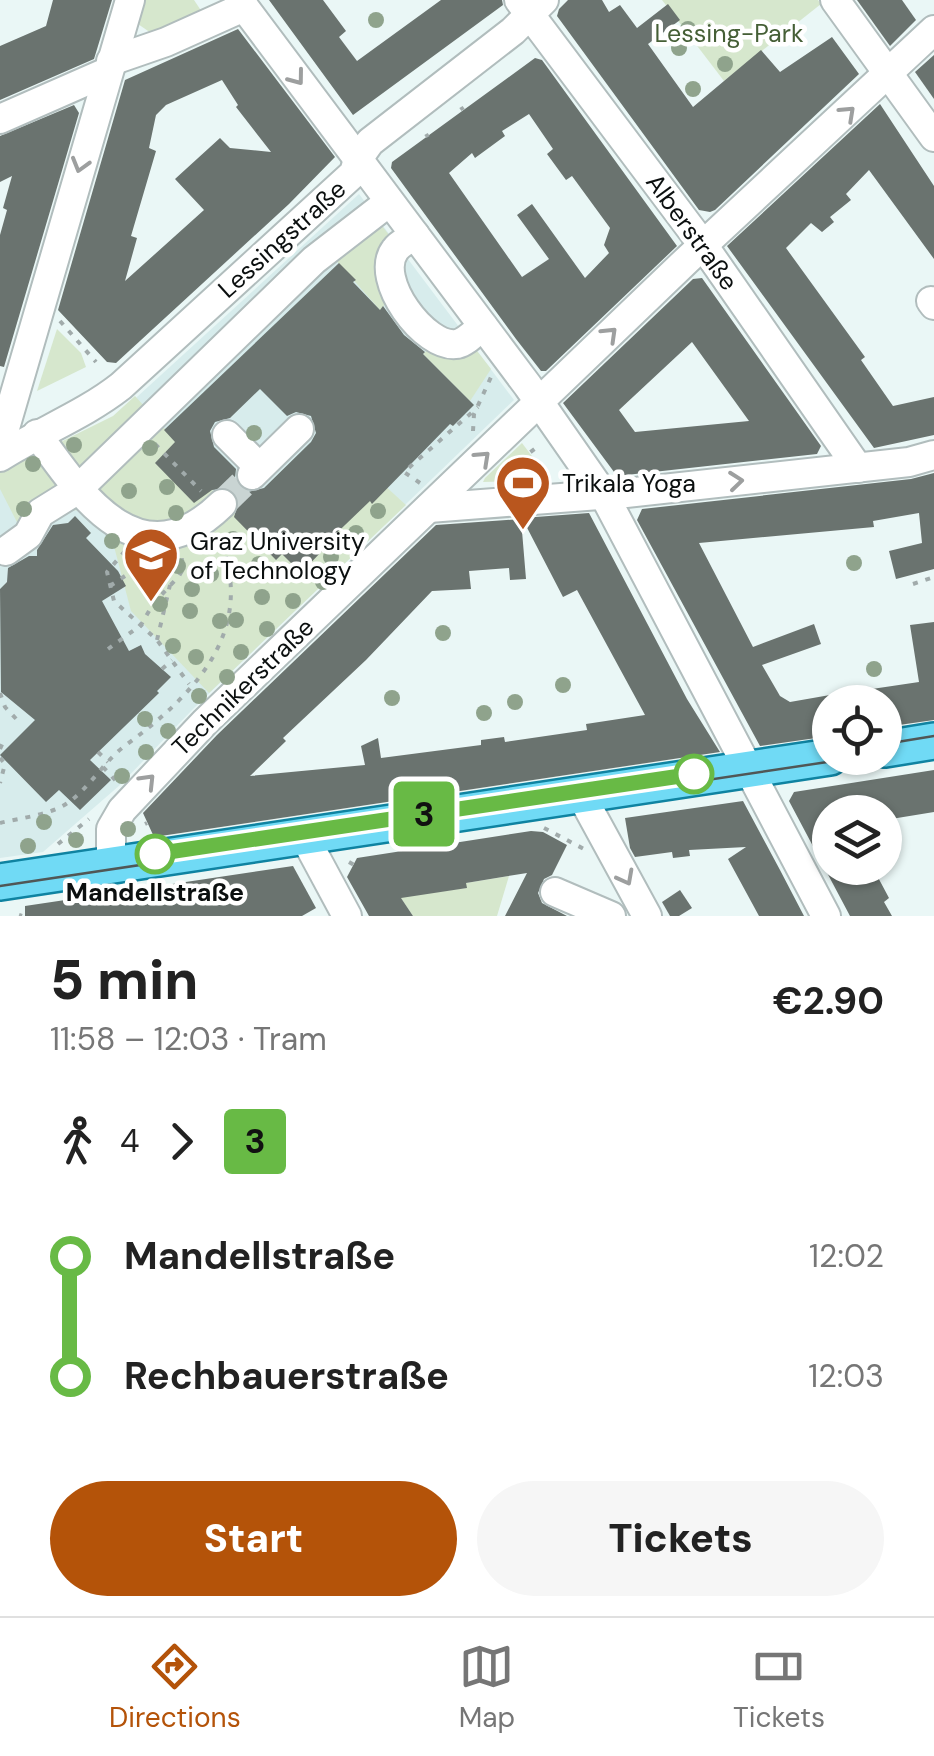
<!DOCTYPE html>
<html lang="en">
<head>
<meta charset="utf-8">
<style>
  :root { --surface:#fff; --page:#f6f6f6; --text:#222; --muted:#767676; --line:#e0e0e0; --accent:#b45309 }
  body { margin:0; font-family:"DM Sans",sans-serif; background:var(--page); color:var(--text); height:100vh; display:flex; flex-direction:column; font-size:38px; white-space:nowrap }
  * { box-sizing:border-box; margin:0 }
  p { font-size:32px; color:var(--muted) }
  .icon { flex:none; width:55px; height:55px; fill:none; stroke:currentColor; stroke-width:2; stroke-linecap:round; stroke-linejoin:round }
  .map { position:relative; height:916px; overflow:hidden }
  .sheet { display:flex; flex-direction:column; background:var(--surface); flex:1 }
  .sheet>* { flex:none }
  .badge { padding:0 20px; border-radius:8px; font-size:35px; line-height:65px }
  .tools { position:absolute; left:812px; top:685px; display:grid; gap:20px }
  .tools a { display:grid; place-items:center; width:90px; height:90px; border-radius:50%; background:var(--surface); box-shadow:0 2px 8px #0004; font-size:50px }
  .map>.badge { position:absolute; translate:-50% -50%; box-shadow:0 0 0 5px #fff }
  .legs { display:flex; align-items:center; gap:15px; height:110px; padding:0 50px; font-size:32px }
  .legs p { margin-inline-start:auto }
  .headline { display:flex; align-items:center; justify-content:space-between; height:170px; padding:0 50px }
  h1 { font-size:55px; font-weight:800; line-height:75px }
  .primary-button { display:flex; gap:20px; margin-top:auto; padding:20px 50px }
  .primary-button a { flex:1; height:115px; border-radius:60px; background:var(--accent); color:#fff; font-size:40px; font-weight:800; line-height:115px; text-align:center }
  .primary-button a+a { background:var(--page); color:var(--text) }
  ul { padding:0 50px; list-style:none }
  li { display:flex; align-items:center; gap:35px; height:120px; font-size:38px }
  li i { display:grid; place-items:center; width:15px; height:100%; margin:0 12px; background:currentColor }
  li i::after { content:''; width:25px; height:25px; margin:-12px; border:8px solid; border-radius:50%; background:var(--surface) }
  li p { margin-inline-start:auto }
  li:first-child i { background:linear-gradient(#0000 50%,currentColor 0) }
  li:last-child i { background:linear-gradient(currentColor 50%,#0000 0) }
  .menu { display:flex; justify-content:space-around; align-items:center; height:140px; border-top:2px solid var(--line); background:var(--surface); font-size:28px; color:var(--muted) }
  .menu a { display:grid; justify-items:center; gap:5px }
  .menu .active { color:var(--accent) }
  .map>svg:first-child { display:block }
  .built { fill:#d7ecec }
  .green { fill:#d6e7cd }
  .building { fill:#6a736f; fill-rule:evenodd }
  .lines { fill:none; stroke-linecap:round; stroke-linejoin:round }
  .minor-tunnel { stroke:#c9d4d3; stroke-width:28; stroke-dasharray:28 14; stroke-linecap:butt }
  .minor-casing { stroke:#b1bdbd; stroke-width:32 }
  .major-casing { stroke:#0f83a1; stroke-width:40 }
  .path { stroke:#a1abab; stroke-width:4; stroke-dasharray:5 8; stroke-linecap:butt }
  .minor { stroke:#fff; stroke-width:28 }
  .major { stroke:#70daf5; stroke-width:35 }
  .tram { stroke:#505756; stroke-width:2.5 }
  .tree { fill:#8fa38c }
  .oneway { stroke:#9d9f9f }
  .line-1-casing { stroke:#fff; stroke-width:22 }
  .line-1 { stroke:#68ba45; stroke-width:15 }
  .stop-1-dot { fill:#fff; stroke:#68ba45; stroke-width:5 }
  .labels { text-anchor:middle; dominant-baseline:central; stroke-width:9; stroke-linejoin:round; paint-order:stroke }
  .park-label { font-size:25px; fill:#455f36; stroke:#fff }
  .street-label { font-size:25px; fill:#0b0f0f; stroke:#fff }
  .poi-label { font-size:25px; fill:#0b0f0f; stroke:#fff; text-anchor:start }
  .stop-label { font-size:25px; font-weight:bold; fill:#0b0f0f; stroke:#fff }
</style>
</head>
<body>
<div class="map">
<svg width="934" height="916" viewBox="0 0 934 916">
  <rect width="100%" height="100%" fill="#eaf7f6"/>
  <polygon class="built" points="359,194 514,400 193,709 120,785 43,852 0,858 0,474 115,417"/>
  <g class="green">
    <polygon points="146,0 194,0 204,15 151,33 138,24"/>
    <polygon points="662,0 818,0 821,4 724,81"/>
    <polygon points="379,222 393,240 389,300 380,310 332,256"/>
    <polygon points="57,329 81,353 86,367 37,391"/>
    <polygon points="433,345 474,347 491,369 470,401 423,354"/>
    <polygon points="135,396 176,441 171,447 272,552 383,484 406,505 209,693 131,611 111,535 88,510 50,511 20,528 0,489 0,472 113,416"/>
    <polygon points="522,443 550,480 483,482 485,478"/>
    <polygon points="509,876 497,916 413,916 400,897 466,888 466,883"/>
  </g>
  <g class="building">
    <polygon points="53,0 112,0 94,59 0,100 0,46 46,26"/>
    <polygon points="269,0 323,0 346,31 339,37 357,61 441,0 502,0 503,5 353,115"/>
    <polygon points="568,0 602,0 609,12 620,5 637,28 668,4 680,20 648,44 693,107 761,50 780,72 832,37 859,74 715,210 710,212 699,210 557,16 559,9"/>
    <polygon points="857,0 902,0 916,20 890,46"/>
    <path d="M238,29L335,157L289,204L116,363L107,362L58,310L125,80ZM222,80L238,105L236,107L271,152L230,148L220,138L175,179L204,210L125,281L137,238L131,236L156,151L149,148L156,115L166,105Z"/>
    <polygon points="934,55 934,99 915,72"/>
    <path d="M535,58L542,60L677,246L546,371H541L516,339L391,168L392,162ZM529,114L553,149L547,154L566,180L572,176L610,228L604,245L609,253L585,278L532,204L517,215L549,259L522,277L449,173L472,153L475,158L505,136L502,131Z"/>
    <polygon points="880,104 934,186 934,259 869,170 846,194 851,200 830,217 834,222 822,232 811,223 786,248 865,357 861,360 893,406 934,397 934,435 874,448 727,246"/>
    <polygon points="74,105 79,113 4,367 0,366 0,235 7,210 3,208 12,176 0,182 0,136"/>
    <path d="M339,263L356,280L353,282L380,310L383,306L404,335L425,352L423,354L474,405L453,426L450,424L372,504L370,501L320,549L322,551L301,573L282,554L276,560L234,517L239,501L230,488L212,490L194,503L155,463L175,442L164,430ZM260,389L287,416L296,412L311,416L316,433L311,442L264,488L248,492L239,486L235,478L236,469L214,447L210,431L215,422L230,418Z"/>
    <path d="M702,278L821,446L817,454L617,476L563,403L693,279ZM692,342L749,421L635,432L619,410Z"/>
    <polygon points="934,473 934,569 896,579 889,551 922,543 919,513 873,521 874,527 699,543 753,647 814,624 821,644 762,665 780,696 790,702 830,695 830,736 760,746 637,520 642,509 911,479"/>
    <polygon points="589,513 687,699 720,752 154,837 143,813 217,735 436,525 521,519 526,579 510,580 509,568 469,571 471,589 432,591 366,660 283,738 286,741 250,776 365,765 361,746 378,738 381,758 481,745 481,740 504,737 505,742 587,730 586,724 645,715 577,590 563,597 522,518"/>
    <polygon points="75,516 91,533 86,538 118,571 126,586 102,601 129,651 141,645 145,654 171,677 157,691 159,693 90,760 111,780 80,810 59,790 46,802 0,755 35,720 1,692 0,589 7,582 8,568 29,556 37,556 37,550 53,525 68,523"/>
    <polygon points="934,622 934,720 885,727 885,702 845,702 845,693 919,682 910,625"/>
    <polygon points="934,770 934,812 885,820 885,812 830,812 830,868 873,868 889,898 884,902 892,916 850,916 789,801 794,792"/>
    <polygon points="743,801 780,870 804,916 759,916 728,859 746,847 689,850 690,856 673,858 672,852 635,857 630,848 625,818"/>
    <polygon points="531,831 543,832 567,845 552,875 544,879 538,893 542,903 567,916 505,916 527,873 466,883 467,888 401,898 413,916 369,916 347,877 357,858"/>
    <polygon points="293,866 316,908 302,916 25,916 25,906"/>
    <polygon points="680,890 692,908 679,916 670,916 662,902"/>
  </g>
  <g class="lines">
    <polyline class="minor-tunnel" points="222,504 252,475"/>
    <g class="minor-casing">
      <g id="minor">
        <polyline points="239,0 528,386 604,495 826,916"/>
        <polyline points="519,0 703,245 858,468"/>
        <polyline points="835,0 934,137"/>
        <polyline points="111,61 166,42 244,7"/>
        <polyline points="0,119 107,72"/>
        <path d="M415,235C409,239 399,244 395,250C373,279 425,349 457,344C466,342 475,332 483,326"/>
        <polyline points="931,301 934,305"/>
        <path d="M37,434C83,499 141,583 222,504"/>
        <polyline points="227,435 259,467"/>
        <polyline points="0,445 130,0"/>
        <path d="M0,457C39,432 84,415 121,386L354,173L358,159L370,142L513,31L544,0"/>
        <polyline points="252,475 299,429"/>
        <polyline points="429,508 626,493 909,462 934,455"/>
        <polyline points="6,551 28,535 40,513 77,490 314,260 389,202"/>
        <polyline points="581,795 647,916"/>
        <polyline points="304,836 347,916"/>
        <polyline points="111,865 111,829 122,810 205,722 687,260 934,30"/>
        <polyline points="555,892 611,916"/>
      </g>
    </g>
    <g class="major-casing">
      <g id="major">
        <polyline points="885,749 934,741"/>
        <polyline points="0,882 830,757"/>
      </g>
    </g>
    <g class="path">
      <polyline points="461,107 463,110"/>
      <polyline points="426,134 428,137"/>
      <polyline points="60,321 96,362"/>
      <polyline points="473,431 474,414 492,375"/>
      <polyline points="155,444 201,491"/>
      <polyline points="517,458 534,477"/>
      <polyline points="520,460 540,445"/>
      <polyline points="420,483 404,472 478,407"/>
      <polyline points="125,551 107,572 114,601 157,640 189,684"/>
      <polyline points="913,584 934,577"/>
      <polyline points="110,586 134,570 162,561"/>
      <polyline points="157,640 170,585 161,558"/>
      <polyline points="108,649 141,625 153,604 179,576 183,569 181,553"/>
      <polyline points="162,669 172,660"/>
      <polyline points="0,693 5,707 21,724"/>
      <polyline points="0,749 4,740"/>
      <polyline points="98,752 108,762"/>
      <polyline points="0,758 5,764 0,783"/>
      <polyline points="103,767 117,782"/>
      <path d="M0,823C20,818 49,815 66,804C89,789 104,761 126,745C198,692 257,629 219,536"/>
      <polyline points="145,824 147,823"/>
      <polyline points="544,828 584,849"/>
      <polyline points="58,844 89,819"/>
      <polyline points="349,862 354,865"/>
      <polyline points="19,915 22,916"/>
    </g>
    <use href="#minor" class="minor"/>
    <use href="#major" class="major"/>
    <g class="tram">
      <polyline points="885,744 934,736"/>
      <polyline points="0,886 854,758"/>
    </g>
  </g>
  <g class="tree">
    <circle cx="376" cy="20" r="8"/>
    <circle cx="688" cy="29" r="8"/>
    <circle cx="774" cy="38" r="8"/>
    <circle cx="679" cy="48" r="8"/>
    <circle cx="725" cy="64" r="8"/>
    <circle cx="693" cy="89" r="8"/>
    <circle cx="254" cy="433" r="8"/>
    <circle cx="74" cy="445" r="8"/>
    <circle cx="150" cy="448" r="8"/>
    <circle cx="33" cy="464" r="8"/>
    <circle cx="167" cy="487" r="8"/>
    <circle cx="129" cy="491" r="8"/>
    <circle cx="24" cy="509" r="8"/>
    <circle cx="378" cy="511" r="8"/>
    <circle cx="176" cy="513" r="8"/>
    <circle cx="356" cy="533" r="8"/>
    <circle cx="233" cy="539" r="8"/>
    <circle cx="112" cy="541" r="8"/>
    <circle cx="331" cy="557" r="8"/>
    <circle cx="148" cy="560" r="8"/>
    <circle cx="854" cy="563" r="8"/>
    <circle cx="259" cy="564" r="8"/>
    <circle cx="178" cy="566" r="8"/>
    <circle cx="211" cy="574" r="8"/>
    <circle cx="323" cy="582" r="8"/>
    <circle cx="155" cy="584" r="8"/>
    <circle cx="192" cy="589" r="8"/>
    <circle cx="262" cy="597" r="8"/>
    <circle cx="293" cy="601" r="8"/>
    <circle cx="160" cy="604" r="8"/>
    <circle cx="190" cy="611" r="8"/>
    <circle cx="236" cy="620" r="8"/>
    <circle cx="220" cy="621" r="8"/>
    <circle cx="267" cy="629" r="8"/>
    <circle cx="443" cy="633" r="8"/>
    <circle cx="173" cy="646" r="8"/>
    <circle cx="241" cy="652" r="8"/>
    <circle cx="196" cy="657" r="8"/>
    <circle cx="874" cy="669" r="8"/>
    <circle cx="227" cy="677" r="8"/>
    <circle cx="563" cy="685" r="8"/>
    <circle cx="199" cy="696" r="8"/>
    <circle cx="392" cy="698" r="8"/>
    <circle cx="515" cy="702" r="8"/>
    <circle cx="484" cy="713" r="8"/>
    <circle cx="145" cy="719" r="8"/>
    <circle cx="168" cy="731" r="8"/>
    <circle cx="146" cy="752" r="8"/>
    <circle cx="122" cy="776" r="8"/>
    <circle cx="44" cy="822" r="8"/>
    <circle cx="128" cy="829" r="8"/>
    <circle cx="76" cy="840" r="8"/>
    <circle cx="28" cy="846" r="8"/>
  </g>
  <defs><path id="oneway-chevron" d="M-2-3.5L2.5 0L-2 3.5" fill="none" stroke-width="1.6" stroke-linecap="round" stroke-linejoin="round" transform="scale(2.5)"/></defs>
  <g class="oneway">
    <use href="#oneway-chevron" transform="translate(297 78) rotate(53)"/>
    <use href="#oneway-chevron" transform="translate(848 113) rotate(-43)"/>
    <use href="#oneway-chevron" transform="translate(80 165) rotate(106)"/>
    <use href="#oneway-chevron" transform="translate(610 334) rotate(-44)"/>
    <use href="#oneway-chevron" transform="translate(483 458) rotate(-43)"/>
    <use href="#oneway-chevron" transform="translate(736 481) rotate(-6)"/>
    <use href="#oneway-chevron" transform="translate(148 781) rotate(-46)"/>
    <use href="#oneway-chevron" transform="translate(626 878) rotate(62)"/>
  </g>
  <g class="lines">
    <g class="line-1-casing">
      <polyline id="line-1" points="155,854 694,774"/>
    </g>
    <use href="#line-1" class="line-1"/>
  </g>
  <defs>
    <g id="stadium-pin" transform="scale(2.875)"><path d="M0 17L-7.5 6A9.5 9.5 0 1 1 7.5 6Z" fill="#b9561e" stroke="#fff"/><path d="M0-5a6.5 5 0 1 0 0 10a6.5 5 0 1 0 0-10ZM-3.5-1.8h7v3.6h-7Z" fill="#fff"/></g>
    <g id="university-pin" transform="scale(2.875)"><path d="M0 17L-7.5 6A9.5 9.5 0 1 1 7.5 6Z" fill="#b9561e" stroke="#fff"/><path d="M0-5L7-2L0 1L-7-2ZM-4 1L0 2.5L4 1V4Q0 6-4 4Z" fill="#fff"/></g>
  </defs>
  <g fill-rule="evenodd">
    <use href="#stadium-pin" x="523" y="483"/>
    <use href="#university-pin" x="151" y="555"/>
  </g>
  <g class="stop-1-dot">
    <circle cx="694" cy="774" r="18"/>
    <circle cx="155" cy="854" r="18"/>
  </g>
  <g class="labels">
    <g class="park-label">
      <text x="729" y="33">Lessing-Park</text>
    </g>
    <g class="street-label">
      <text transform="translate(692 232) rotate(54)">Alberstraße</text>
      <text transform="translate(282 239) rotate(-42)">Lessingstraße</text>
      <text transform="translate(243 687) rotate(-44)">Technikerstraße</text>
    </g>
    <g class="poi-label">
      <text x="562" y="483">Trikala Yoga</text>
      <text x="190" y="541">Graz University<tspan x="190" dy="29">of Technology</tspan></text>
    </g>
    <g class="stop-label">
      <text x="155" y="892">Mandellstraße</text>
    </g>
  </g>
</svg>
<div class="tools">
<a><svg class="icon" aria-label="locate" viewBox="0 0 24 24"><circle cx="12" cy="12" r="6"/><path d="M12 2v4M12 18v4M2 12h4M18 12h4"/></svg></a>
<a><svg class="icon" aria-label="layers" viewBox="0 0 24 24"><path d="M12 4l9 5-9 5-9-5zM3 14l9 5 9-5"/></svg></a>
</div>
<b class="badge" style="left:424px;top:814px;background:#68ba45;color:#111">3</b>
</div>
<section class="sheet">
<div class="headline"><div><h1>5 min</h1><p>11:58 – 12:03 · Tram</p></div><b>€2.90</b></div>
<div class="legs"><svg class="icon" aria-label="walk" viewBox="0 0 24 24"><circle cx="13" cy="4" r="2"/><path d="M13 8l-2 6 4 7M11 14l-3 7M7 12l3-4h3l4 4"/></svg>4<svg class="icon" aria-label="forward" viewBox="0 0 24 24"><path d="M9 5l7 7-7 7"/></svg><b class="badge" style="background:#68ba45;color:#111">3</b></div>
<ul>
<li><i style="color:#68ba45"></i><b>Mandellstraße</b><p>12:02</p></li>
<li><i style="color:#68ba45"></i><b>Rechbauerstraße</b><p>12:03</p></li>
</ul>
<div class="primary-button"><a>Start</a><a>Tickets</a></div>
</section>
<nav class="menu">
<a class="active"><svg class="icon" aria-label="directions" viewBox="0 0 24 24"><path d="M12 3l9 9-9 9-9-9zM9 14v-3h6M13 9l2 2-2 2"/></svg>Directions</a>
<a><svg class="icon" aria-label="map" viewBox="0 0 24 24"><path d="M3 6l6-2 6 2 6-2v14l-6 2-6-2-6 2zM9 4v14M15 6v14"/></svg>Map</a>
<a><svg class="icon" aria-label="tickets" viewBox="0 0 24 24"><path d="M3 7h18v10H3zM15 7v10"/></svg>Tickets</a>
</nav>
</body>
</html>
